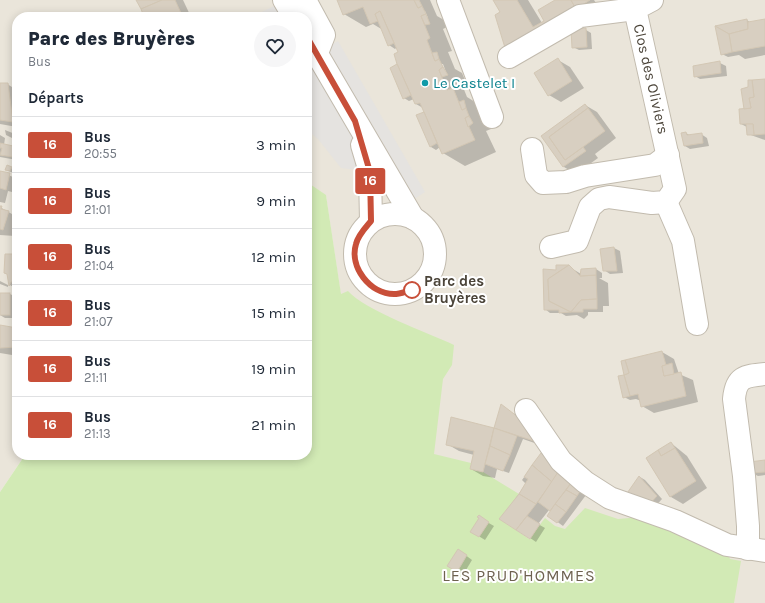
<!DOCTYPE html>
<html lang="fr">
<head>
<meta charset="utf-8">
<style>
  :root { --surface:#fff; --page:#f6f6f7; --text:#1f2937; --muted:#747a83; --line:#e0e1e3 }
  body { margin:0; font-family:Karla,sans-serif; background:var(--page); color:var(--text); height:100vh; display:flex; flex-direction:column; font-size:15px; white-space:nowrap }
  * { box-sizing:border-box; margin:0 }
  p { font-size:13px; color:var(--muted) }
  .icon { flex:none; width:22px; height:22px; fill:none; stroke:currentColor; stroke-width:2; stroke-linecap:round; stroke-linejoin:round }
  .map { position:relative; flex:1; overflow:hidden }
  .panel { position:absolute; left:12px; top:12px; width:300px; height:448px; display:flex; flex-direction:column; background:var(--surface); border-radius:16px; box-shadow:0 2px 10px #0003 }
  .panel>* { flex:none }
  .badge { padding:0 8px; border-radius:3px; font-size:14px; line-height:26px }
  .map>.badge { position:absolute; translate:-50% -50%; box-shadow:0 0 0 2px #fff }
  h2 { padding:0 16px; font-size:15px; line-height:36px }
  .round { display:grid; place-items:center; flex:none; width:42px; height:42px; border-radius:21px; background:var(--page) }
  .head { display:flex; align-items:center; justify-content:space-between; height:68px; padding:0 16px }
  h1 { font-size:19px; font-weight:800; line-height:30px }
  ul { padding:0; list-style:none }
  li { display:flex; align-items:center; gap:12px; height:56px; padding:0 16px; border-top:1px solid var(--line) }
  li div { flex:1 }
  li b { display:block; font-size:15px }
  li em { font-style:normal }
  li .badge { min-width:44px; font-weight:700; text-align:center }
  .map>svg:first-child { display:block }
  .residential { fill:#eae5da }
  .green { fill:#d2eab5 }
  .parking { fill:#e5e3e0 }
  .shadow { fill:#0003; fill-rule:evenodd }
  .building { fill:#d8cfc1; stroke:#d3c7b4 }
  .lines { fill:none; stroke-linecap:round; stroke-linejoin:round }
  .minor-casing { stroke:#c2bbae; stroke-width:24 }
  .minor { stroke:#fff; stroke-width:22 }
  .line-casing { stroke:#fff; stroke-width:9 }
  .line { stroke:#c84f39; stroke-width:6 }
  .culture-dot { fill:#0f9aa8; stroke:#fff; stroke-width:1.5 }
  .stop-dot { fill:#fff; stroke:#c84f39; stroke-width:2 }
  .labels { text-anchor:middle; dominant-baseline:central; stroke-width:4; stroke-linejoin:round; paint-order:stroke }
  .street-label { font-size:15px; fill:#4b4439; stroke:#fff }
  .culture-label { font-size:15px; fill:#0d838f; stroke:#fff; text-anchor:start }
  .stop-label { font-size:15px; font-weight:bold; fill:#4b4439; stroke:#fff; text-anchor:start }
  .neighbourhood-label { font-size:16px; letter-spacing:1px; fill:#6e6250; stroke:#fff }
</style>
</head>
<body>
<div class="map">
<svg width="765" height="603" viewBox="0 0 765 603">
  <rect width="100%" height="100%" fill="#f6f3ec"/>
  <polygon class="residential" points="0,0 765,0 765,603 371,603 365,455 326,196 307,182 307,17 54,17 51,15 50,17 17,17 17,455 25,455 0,492"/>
  <path class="green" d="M307,182L326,195L341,294L348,291C364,310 429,333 454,345L452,365L443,379L434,454L471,463L470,469L483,472L519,494L500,519L529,539L545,518L555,526L565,529L585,508L618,519L641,517L726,550L730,559L741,561L734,603H0V492L25,455H307Z"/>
  <g class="parking">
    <polygon points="285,1 294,17 251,17"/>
    <polygon points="307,37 317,53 338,41 425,192 405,205 388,174 341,168 318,139 307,130"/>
  </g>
  <g class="shadow">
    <polygon points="137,0 183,0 191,17 145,17"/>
    <path d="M338,0H430L437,16L444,20L447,27L443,29L452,51L448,52L455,69L462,73L465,80L461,82L467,97L475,102L488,122L491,129L486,131L496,152L465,166L443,153L440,147L436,150L431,147L417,116L425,112L423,108L416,104L414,99L409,101L404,98L398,64L400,53L397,47L395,49L389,45L383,30L373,24L366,27L344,14ZM423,11H425L428,18L427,19ZM441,64H443L446,72H445Z"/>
    <polygon points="494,0 528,0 542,23 546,21 557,0 594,0 596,3 575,30 586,30 591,33 592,49 579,50 573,47 572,32 525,60"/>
    <polygon points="747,20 751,23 765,20 765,55 745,59 739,55 728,57 722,54"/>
    <polygon points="558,60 570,67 584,88 561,102 549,95"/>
    <polygon points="720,63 726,66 727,76 700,79 695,76"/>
    <polygon points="765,80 765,140 748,134 747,127 741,124 749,88"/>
    <polygon points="0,84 7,84 17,90 17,127 0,124"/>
    <polygon points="585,105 597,112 616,138 595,154 598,158 576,174 564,167 542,136"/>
    <polygon points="5,130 15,134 14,139 6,135"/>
    <polygon points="686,133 691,136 701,134 707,138 709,146 690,149 685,146"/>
    <polygon points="0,135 5,138 4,145 17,149 17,160 0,157"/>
    <polygon points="11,168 17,171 16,174 6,170"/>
    <polygon points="0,171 15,178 12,192 8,191 5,203 0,202"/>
    <polygon points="0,207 17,217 17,229 15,236 0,235"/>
    <polygon points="614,248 620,251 623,273 610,274 604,270"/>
    <polygon points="6,255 17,257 17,285 15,288 10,285"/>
    <polygon points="568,266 581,274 596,269 602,273 602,278 599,278 608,283 609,306 603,306 603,312 588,312 588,315 584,319 577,315 566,316 561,313 550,313 545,309 557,271"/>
    <polygon points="0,281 8,285 8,287 0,284"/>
    <polygon points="0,294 10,294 16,297 16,318 5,318 0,315"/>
    <polygon points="0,326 17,330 17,354 12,355 0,353"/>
    <polygon points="662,352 674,359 679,374 693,380 698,402 654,413 642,406 641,401 636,399 630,400 624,397 626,375"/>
    <polygon points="502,406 550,440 546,447 523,439 509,473 497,469 495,478 483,476 471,469 474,455 459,451 447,444 452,419 494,429"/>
    <polygon points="671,443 687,456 707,488 683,504 671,497 647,458"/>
    <polygon points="541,454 589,491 563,526 548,515 552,511 549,510 538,524 545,528 536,542 501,518 526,484 522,480"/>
    <polygon points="765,461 765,475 758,476 752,473"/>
    <polygon points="640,477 645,480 662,499 653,509 624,499"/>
    <polygon points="480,518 494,526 485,540 472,532"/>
    <polygon points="464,554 472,560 463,575 448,566"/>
  </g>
  <g class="building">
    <polygon points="136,0 162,0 141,9"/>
    <polygon points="162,0 175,0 181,13 172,17 144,17 141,9"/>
    <polygon points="337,0 414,0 418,8 422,6 426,14 421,16 430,38 427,40 435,61 439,59 443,67 439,70 447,90 453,88 462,110 466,108 469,116 465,118 475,140 442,154 420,103 415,104 397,64 394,54 398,52 380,11 375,14 378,21 370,24 363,7 343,15"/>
    <polygon points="414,0 419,0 422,6 418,8"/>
    <polygon points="493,0 517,0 533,27 544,21 538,10 555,0 571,0 576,9 506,51 495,15 500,12"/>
    <polygon points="571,0 590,0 576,9"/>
    <polygon points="380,11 394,43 388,46 375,14"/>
    <polygon points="426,14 430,24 425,25 421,16"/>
    <polygon points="747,19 748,29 729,34 715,26"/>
    <polygon points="765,19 765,46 732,52 729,34 748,29 748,22"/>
    <polygon points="715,26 729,34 732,52 721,55"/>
    <polygon points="586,28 587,47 572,48 571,29"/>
    <polygon points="437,52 439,59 435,61 432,53"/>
    <polygon points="558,58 572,81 548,96 534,73"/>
    <polygon points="720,61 721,73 694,77 693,66"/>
    <polygon points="397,64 411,95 403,99 390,68"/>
    <polygon points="443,67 448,75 442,77 439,70"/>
    <polygon points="765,79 765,134 754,135 753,124 740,124 739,109 751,108 749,98 754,97 752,80"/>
    <polygon points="748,80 752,80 754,97 749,98 751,108 744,109 741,89 748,87"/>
    <polygon points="0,83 8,83 13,122 0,120"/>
    <polygon points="464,100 466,108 462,110 459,102"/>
    <polygon points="585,104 588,108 549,137 565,160 583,147 586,151 563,167 541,136"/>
    <polygon points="588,108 605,131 565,160 549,137"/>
    <polygon points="424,112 437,143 430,147 416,115"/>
    <polygon points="469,116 473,123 468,127 465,118"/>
    <polygon points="746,124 753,124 754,135 747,135"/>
    <polygon points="686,132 687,135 702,133 703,143 684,146 681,133"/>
    <polygon points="0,143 13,146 13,157 0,155 2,148 0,148"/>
    <polygon points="7,165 12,167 10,171 5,170"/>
    <polygon points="0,171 10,173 6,190 0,188"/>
    <polygon points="0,206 2,206 1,209 9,211 3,230 0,229"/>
    <polygon points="614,247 617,271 603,271 600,249"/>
    <polygon points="5,254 13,254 15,281 11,282 9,286 7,274 4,273"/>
    <polygon points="556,265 569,265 548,279 549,301 571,312 559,313 559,310 544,310 543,269 556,270"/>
    <polygon points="569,265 580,276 596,275 597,299 581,300 571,312 549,301 548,279"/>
    <polygon points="596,268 596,275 580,276 581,269"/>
    <rect x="0" y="293" width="10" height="22"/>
    <polygon points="597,299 597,309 583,309 583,312 571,312 581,300"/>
    <polygon points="0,325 17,328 17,347 0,348"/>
    <polygon points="662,351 666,365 662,366 664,376 681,372 686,396 641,407 638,394 630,396 624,375 629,373 625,360"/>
    <polygon points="625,360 629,373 624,375 621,361"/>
    <polygon points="672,363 674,374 664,376 662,366"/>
    <polygon points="624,375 630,396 623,398 618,376"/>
    <polygon points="501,404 539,433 534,441 494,428"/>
    <polygon points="451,417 494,428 483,472 470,469 474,451 446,445"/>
    <polygon points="494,428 517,436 510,455 490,446"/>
    <polygon points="671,442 675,448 661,456 658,450"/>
    <polygon points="490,446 510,455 503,471 485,464"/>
    <polygon points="675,448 696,481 670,497 646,458 658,450 661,456"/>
    <polygon points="541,453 560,469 552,482 532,465"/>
    <polygon points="765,460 765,472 751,473 749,462"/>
    <polygon points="532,465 552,482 536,504 519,494 528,479 524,477"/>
    <polygon points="560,469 574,479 550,511 538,502"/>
    <polygon points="639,476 657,496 647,507 623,499"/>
    <polygon points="574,479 583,487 577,496 566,490"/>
    <polygon points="566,490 577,496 566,512 555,504"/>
    <polygon points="519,494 536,504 516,530 499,519"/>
    <polygon points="555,504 566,512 557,523 547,516"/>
    <polygon points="479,515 489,522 479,537 470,532 479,518 477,517"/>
    <polygon points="527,516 540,524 530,539 516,530"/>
    <polygon points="458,549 467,555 457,572 447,566"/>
  </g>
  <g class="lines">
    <g class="minor-casing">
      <g id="minor">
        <polyline points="284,0 294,17"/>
        <polyline points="305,0 324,35 317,53"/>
        <polyline points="448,0 492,117"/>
        <polyline points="307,37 413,218"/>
        <polyline points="509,57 580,16 635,9"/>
        <polyline points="362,145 370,172 371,221"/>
        <polyline points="532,149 536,175 543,183 566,182 585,176 655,165 668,155"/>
        <polyline points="666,202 683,241 697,324"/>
        <circle cx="395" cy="254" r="40"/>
        <polyline points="551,247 577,241 590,207 599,199 609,197 652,203 666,202 675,189 635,9 652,0"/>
        <polyline points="526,410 561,461 585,482 610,498 675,521 727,545 765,551"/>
        <path d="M748,549V526L744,476L734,399C736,377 744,376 765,374"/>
      </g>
    </g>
    <use href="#minor" class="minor"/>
  </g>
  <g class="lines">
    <g class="line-casing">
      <path id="line" d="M307,37L355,121L370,172L371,221C366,227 358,235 356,244C349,267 370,294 394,294C400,294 407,291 412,290"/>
    </g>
    <use href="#line" class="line"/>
  </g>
  <circle class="culture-dot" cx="425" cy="83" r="4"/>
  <circle class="stop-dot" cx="412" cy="290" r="8"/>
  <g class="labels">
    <g class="street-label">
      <text transform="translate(651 79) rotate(77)">Clos des Oliviers</text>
    </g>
    <g class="culture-label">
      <text x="433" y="83">Le Castelet I</text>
    </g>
    <g class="stop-label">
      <text x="424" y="281">Parc des<tspan x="424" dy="17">Bruyères</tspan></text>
    </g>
    <g class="neighbourhood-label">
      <text x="519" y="575">LES PRUD'HOMMES</text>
    </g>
  </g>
</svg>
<b class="badge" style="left:370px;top:181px;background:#c84f39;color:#fff">16</b>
<section class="panel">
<div class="head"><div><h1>Parc des Bruyères</h1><p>Bus</p></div><a class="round"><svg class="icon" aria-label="heart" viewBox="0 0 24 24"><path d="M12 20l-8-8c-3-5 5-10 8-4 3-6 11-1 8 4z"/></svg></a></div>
<h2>Départs</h2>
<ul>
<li><span class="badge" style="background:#c84f39;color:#fff">16</span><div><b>Bus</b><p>20:55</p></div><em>3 min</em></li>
<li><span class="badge" style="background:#c84f39;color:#fff">16</span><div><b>Bus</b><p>21:01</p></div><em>9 min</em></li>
<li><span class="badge" style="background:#c84f39;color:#fff">16</span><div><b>Bus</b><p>21:04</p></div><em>12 min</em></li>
<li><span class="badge" style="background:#c84f39;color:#fff">16</span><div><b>Bus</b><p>21:07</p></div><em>15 min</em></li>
<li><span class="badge" style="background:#c84f39;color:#fff">16</span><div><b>Bus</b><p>21:11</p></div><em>19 min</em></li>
<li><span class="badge" style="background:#c84f39;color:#fff">16</span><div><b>Bus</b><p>21:13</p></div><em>21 min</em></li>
</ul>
</section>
</div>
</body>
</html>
